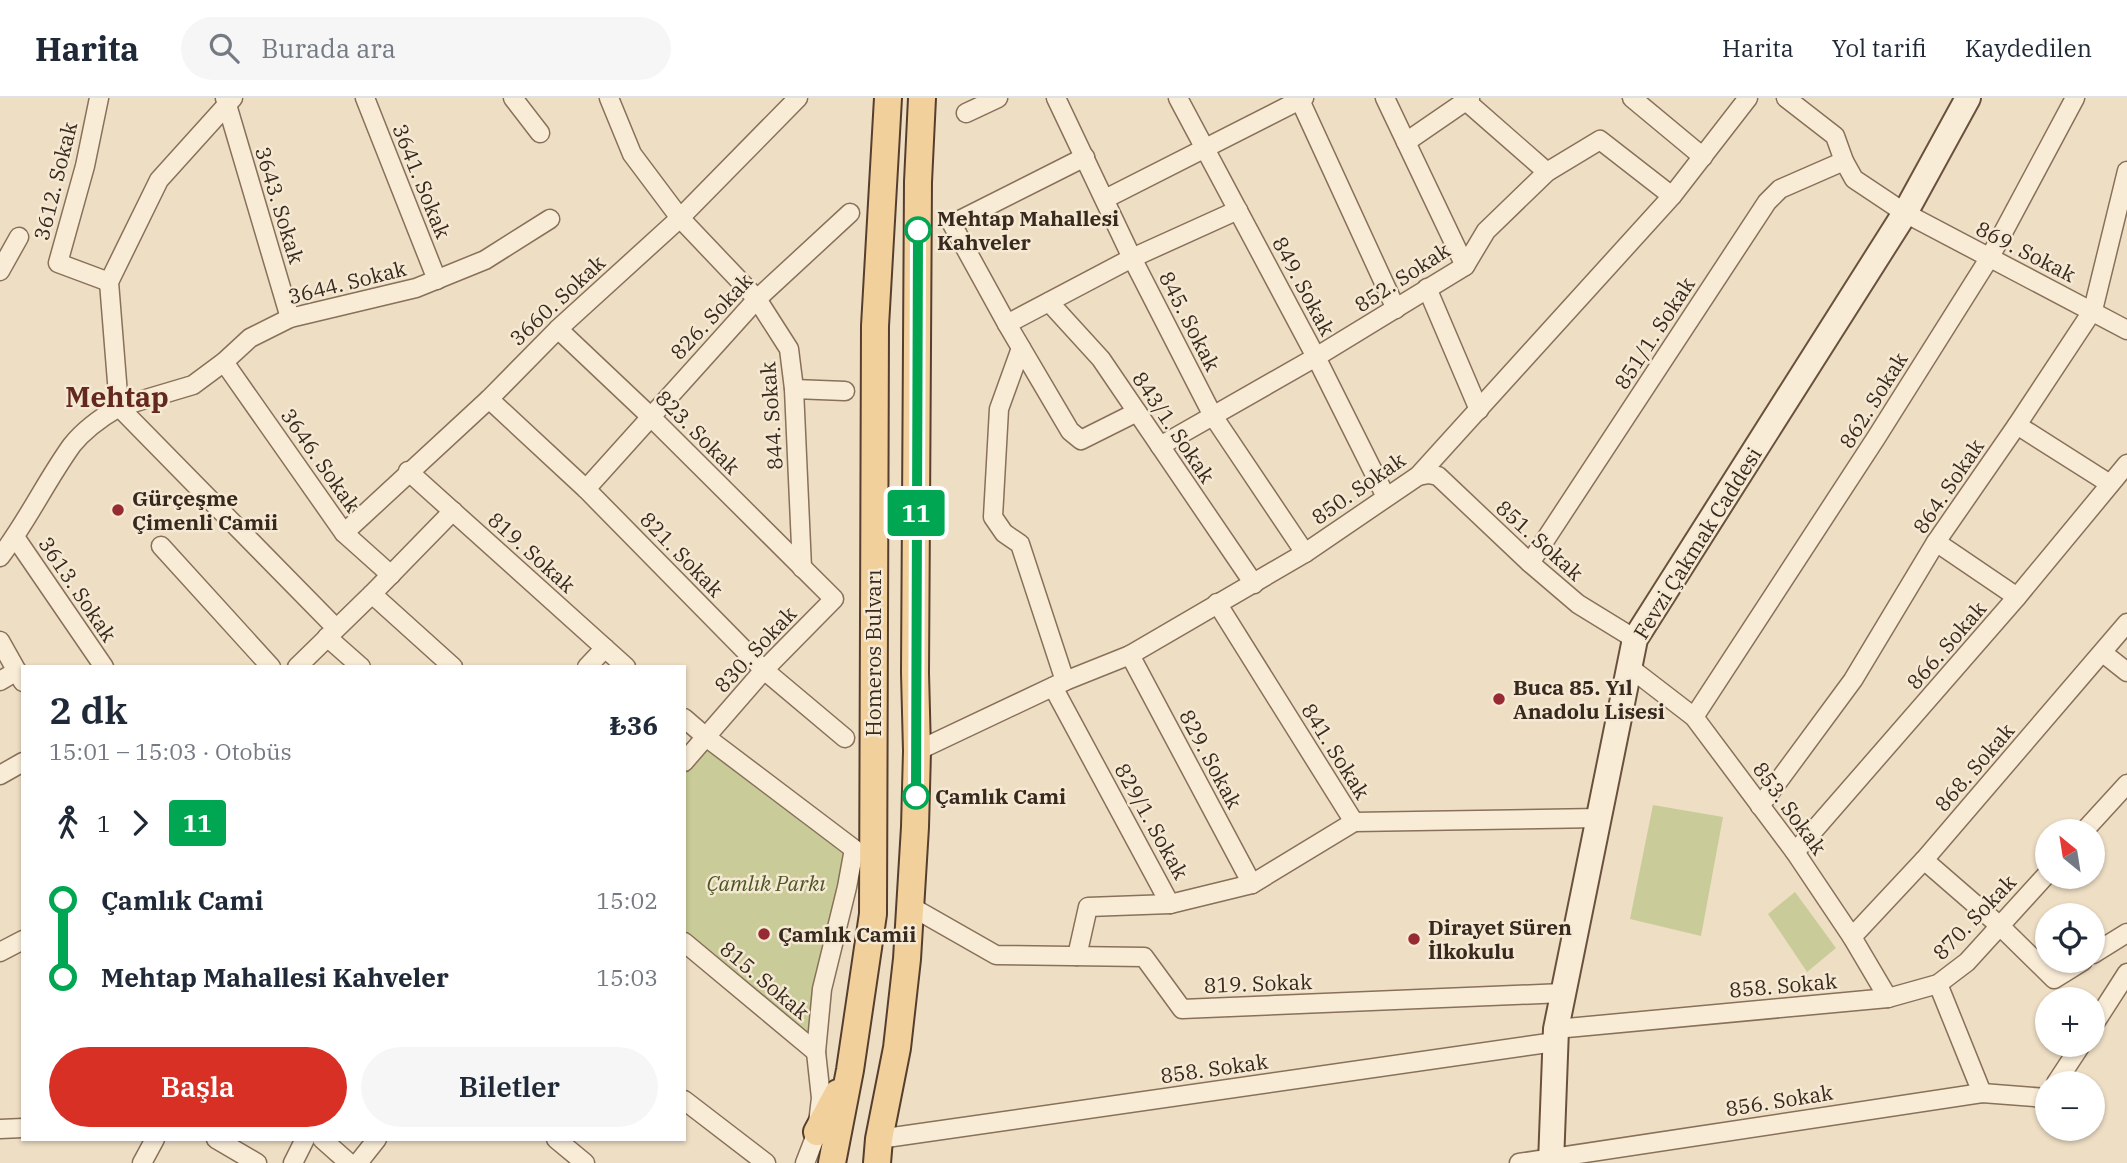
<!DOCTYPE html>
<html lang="tr">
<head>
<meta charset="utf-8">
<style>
  :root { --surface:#fff; --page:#f6f6f7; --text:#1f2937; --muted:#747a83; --line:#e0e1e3; --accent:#d93025 }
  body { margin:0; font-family:"IBM Plex Serif",serif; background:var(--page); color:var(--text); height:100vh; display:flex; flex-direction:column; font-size:26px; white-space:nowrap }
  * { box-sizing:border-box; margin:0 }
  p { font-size:23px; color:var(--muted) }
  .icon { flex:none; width:38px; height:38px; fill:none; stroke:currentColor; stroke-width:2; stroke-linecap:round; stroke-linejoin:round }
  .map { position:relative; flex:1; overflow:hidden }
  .side { position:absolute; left:21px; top:567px; width:665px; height:476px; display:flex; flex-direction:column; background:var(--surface); border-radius:0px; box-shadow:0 2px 5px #0004 }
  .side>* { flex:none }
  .badge { padding:0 14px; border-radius:5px; font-size:24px; line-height:46px }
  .needle { width:46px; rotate:330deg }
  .fabs { position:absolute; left:2035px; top:721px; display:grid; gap:14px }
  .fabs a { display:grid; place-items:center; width:70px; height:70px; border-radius:50%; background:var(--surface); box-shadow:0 2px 5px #0004; font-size:35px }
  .map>.badge { position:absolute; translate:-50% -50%; box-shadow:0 0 0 4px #fff }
  .legs { display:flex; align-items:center; gap:10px; height:77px; padding:0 28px; font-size:23px }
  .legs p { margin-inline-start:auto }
  .head { display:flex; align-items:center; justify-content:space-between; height:119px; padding:0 28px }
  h1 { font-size:38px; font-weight:600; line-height:52px }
  .action { display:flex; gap:14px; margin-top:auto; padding:14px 28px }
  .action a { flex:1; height:80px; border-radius:42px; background:var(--accent); color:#fff; font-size:28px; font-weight:600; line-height:80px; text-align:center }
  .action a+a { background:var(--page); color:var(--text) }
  ul { padding:0 28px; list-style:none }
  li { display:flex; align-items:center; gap:24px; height:77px; font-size:26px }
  li i { display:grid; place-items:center; width:10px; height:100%; margin:0 9px; background:currentColor }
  li i::after { content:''; width:18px; height:18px; margin:-9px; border:5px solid; border-radius:50%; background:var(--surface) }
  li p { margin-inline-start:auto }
  li:first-child i { background:linear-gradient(#0000 50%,currentColor 0) }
  li:last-child i { background:linear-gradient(currentColor 50%,#0000 0) }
  header { display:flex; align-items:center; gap:42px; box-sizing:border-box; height:98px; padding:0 35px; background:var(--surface); border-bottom:2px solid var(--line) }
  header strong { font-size:33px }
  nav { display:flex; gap:38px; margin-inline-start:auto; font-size:24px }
  .search { width:490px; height:63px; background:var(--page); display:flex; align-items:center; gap:18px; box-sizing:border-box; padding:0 24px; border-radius:38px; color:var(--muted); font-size:26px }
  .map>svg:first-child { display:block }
  .green { fill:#c9cc98 }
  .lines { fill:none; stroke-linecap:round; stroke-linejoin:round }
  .minor-casing { stroke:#88705a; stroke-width:21 }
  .secondary-casing { stroke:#6a513d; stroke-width:28 }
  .primary-casing { stroke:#563e2e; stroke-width:30 }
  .minor { stroke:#f9ecd7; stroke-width:18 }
  .secondary { stroke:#f9ecd7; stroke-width:24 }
  .primary { stroke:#f1d09c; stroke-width:26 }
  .line-1-casing { stroke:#fff; stroke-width:16 }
  .line-1 { stroke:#00a651; stroke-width:10 }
  .stop-1-dot { fill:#fff; stroke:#00a651; stroke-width:3.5 }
  .poi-dot { fill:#972b33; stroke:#f5e9d3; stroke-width:2.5 }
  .labels { text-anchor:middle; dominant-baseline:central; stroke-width:5; stroke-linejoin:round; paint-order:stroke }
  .street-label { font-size:21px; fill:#38291e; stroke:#f5e9d3 }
  .stop-label { font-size:21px; font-weight:bold; fill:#38291e; stroke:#f5e9d3; text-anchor:start }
  .poi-label { font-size:21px; font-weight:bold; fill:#38291e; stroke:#f5e9d3; text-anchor:start }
  .park-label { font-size:21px; font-style:italic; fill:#4c5525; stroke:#f5e9d3 }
  .district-label { font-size:28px; font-weight:bold; fill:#65281e; stroke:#f5e9d3 }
</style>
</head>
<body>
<header>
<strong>Harita</strong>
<div class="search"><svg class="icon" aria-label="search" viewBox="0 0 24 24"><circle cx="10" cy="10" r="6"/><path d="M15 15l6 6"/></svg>Burada ara</div>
<nav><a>Harita</a><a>Yol tarifi</a><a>Kaydedilen</a></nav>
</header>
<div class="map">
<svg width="2127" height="1065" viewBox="0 0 2127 1065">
  <rect width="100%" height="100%" fill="#eedec4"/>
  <g class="green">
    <polygon points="706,639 854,751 816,954 684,844 684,664"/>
    <polygon points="1653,707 1723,719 1701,838 1630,821"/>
    <polygon points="1795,794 1836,850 1807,874 1768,816"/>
  </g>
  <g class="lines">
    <g class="minor-casing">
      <g id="minor">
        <polyline points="99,0 85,68 58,165 109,184"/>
        <polyline points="225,0 290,220"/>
        <polyline points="365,0 437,182"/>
        <polyline points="513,0 540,35"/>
        <polyline points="609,0 632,56 680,120 757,201 789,251 794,291 802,470"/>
        <polyline points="1056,0 1132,160 1213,318 1305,455"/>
        <polyline points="1178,0 1316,259 1386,399"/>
        <polyline points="1299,0 1396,211"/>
        <polyline points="1385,0 1465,168"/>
        <polyline points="1632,0 1703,59"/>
        <polyline points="1786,0 1835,38 1844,63 1854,81 1905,115 2127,232"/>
        <polyline points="1466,3 1547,74"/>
        <polyline points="966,15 998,0"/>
        <polyline points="1406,44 1470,0"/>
        <polyline points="1085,59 952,126 1007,226 1070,333 1081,342 1137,314"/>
        <polyline points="1105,101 1304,0"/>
        <polyline points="0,173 19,139"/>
        <polyline points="1427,190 1479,312"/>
        <polyline points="1049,204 1101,261 1254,486"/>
        <polyline points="1007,226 1132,160 1238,112"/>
        <polyline points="558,231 650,318 834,501 764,572 684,664"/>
        <polyline points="1021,250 999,311 993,419 1004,435 1020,446 1065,583"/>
        <polyline points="224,264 344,435 391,477"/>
        <polyline points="794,291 845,293"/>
        <polyline points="489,301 586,391 764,572 845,640"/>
        <polyline points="2017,327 2110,386"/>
        <polyline points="1160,348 1316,259 1465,168 1486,133 1547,74 1600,42 1672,98"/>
        <polyline points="408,373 626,569"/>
        <polyline points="1418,378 1429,376 1438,378 1530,465 1578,506 1635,541"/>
        <polyline points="586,391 757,201 850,115"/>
        <polyline points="344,435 489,301 558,231 680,120 798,0"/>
        <polyline points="15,439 104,569"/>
        <polyline points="1936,444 2017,499"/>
        <polyline points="161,448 271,569"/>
        <path d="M0,459C27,424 46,383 72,347C84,332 102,319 119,309L109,184L159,82L233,0"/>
        <polyline points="1530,465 1767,104 1780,91 1844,63"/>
        <polyline points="372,496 453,569"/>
        <polyline points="1217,505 1354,724 1599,720"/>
        <polyline points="336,530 119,309 193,287 224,264 250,240 290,220 416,190 485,162 550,121"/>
        <polyline points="327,539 361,569"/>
        <polyline points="0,543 23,584"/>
        <polyline points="2103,555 2127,574"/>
        <polyline points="1130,557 1252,786"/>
        <polyline points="297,569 372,496 453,413"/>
        <polyline points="587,569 605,550"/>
        <polyline points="1629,569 1694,619 1795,754 1852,839 1888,900"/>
        <polyline points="0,583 17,573"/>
        <polyline points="1053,589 1170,806"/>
        <polyline points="1694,619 1876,340 1990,159 2075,0"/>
        <polyline points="684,620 706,639 854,751 847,789 822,891 816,954 821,1000 817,1034 805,1065"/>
        <polyline points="917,653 1065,583 1130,557 1305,455 1418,378 1672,98 1748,0"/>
        <polyline points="0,677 23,664"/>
        <polyline points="1760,708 1853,582 1936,444 2017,327 2093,212 2127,73"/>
        <polyline points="2084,733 2127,686"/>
        <polyline points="1795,754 2017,499 2127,366"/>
        <polyline points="1924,762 2000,828 2054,881 2083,863"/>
        <polyline points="910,808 996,857 1144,859 1182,911 1563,895"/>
        <polyline points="1852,839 1924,762 2127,525"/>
        <polyline points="684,844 816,954"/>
        <polyline points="0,854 23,842"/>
        <polyline points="2093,856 2127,835"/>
        <polyline points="1077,858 1088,809 1170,806 1252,786 1354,724"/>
        <polyline points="1938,886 1982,995"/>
        <polyline points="2093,928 2127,875"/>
        <polyline points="1556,931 1888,900 1938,886 1967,864 2048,775"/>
        <polyline points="2056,985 2081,947"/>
        <polyline points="684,1002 766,1065"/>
        <polyline points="0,1031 23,1030"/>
        <polyline points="216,1041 257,1065"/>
        <polyline points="322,1041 349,1065"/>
        <polyline points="556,1041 585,1065"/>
        <polyline points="879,1041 1555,944"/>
        <polyline points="142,1065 155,1041"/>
        <polyline points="293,1065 305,1041"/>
        <polyline points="358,1065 377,1041"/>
        <polyline points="1519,1065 1982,995 2046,1000 2048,998"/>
      </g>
    </g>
    <g class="secondary-casing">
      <polyline id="secondary" points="1551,1065 1556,931 1635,541 1905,115 1968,0"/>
    </g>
    <g class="primary-casing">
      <g id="primary">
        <polyline points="817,1034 838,995"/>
        <polyline points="832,1065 850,972 873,816 875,228 888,0"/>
        <polyline points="877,1065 879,1041 897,950 907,861 915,729 917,653 915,575 918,84 922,0"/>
      </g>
    </g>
    <use href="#minor" class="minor"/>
    <use href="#secondary" class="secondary"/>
    <use href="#primary" class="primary"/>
  </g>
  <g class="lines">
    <g class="line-1-casing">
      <polyline id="line-1" points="916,698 918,132"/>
    </g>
    <use href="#line-1" class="line-1"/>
  </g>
  <g class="stop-1-dot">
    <circle cx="918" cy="132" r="12"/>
    <circle cx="916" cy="698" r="12"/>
  </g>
  <g class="poi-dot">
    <circle cx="118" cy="412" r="7"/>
    <circle cx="1499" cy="601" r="7"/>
    <circle cx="764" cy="836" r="7"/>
    <circle cx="1414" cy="841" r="7"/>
  </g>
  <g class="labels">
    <g class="street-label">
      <text transform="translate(55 83) rotate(-76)">3612. Sokak</text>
      <text transform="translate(422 83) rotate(68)">3641. Sokak</text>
      <text transform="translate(280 107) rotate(73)">3643. Sokak</text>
      <text transform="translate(2026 153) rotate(27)">869. Sokak</text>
      <text transform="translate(1402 179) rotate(-33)">852. Sokak</text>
      <text transform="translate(347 184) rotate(-14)">3644. Sokak</text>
      <text transform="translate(1304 188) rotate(62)">849. Sokak</text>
      <text transform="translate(557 202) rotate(-43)">3660. Sokak</text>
      <text transform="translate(711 218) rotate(-47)">826. Sokak</text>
      <text transform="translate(1190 223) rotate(63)">845. Sokak</text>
      <text transform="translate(1654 235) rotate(-57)">851/1. Sokak</text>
      <text transform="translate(1873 302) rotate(-58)">862. Sokak</text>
      <text transform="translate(771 318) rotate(-94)">844. Sokak</text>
      <text transform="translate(1174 329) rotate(56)">843/1. Sokak</text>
      <text transform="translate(698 334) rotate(45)">823. Sokak</text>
      <text transform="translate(321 362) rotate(55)">3646. Sokak</text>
      <text transform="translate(1948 388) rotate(-56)">864. Sokak</text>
      <text transform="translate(1358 390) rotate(-35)">850. Sokak</text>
      <text transform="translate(1540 442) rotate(42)">851. Sokak</text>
      <text transform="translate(1697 445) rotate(-58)">Fevzi Çakmak Caddesi</text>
      <text transform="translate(532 454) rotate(42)">819. Sokak</text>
      <text transform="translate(682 456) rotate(46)">821. Sokak</text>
      <text transform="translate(78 491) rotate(56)">3613. Sokak</text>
      <text transform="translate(1946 547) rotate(-49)">866. Sokak</text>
      <text transform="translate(755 551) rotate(-47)">830. Sokak</text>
      <text transform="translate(873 555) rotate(-90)">Homeros Bulvarı</text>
      <text transform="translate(1336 653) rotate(58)">841. Sokak</text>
      <text transform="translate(1211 661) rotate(62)">829. Sokak</text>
      <text transform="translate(1974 669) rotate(-49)">868. Sokak</text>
      <text transform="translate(1790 710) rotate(54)">853. Sokak</text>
      <text transform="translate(1152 723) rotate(61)">829/1. Sokak</text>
      <text transform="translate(1974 819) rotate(-46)">870. Sokak</text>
      <text transform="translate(765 882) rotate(40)">815. Sokak</text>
      <text transform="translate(1258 885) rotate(-2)">819. Sokak</text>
      <text transform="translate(1783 887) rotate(-5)">858. Sokak</text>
      <text transform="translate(1214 970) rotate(-8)">858. Sokak</text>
      <text transform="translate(1779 1002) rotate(-9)">856. Sokak</text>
    </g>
    <g class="stop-label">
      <text x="937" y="120">Mehtap Mahallesi<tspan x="937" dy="24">Kahveler</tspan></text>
      <text x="935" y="698">Çamlık Cami</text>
    </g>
    <g class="poi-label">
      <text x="132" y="400">Gürçeşme<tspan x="132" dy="24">Çimenli Camii</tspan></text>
      <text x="1513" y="589">Buca 85. Yıl<tspan x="1513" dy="24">Anadolu Lisesi</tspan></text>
      <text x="1428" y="829">Dirayet Süren<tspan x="1428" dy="24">İlkokulu</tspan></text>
      <text x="778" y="836">Çamlık Camii</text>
    </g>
    <g class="park-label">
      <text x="766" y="785">Çamlık Parkı</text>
    </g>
    <g class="district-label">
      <text x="117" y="298">Mehtap</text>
    </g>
  </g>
</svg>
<div class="fabs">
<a><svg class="needle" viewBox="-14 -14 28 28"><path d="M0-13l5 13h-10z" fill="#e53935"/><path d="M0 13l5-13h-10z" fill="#747a83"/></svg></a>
<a><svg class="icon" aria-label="locate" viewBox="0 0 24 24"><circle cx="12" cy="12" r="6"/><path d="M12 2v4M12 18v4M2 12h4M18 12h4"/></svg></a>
<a>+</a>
<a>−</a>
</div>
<b class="badge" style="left:916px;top:415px;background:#00a651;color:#fff">11</b>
<section class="side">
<div class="head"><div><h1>2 dk</h1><p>15:01 – 15:03 · Otobüs</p></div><b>₺36</b></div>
<div class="legs"><svg class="icon" aria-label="walk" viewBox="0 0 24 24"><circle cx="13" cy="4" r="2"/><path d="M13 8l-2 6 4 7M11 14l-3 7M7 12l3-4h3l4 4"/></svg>1<svg class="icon" aria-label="forward" viewBox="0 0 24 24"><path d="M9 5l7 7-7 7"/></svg><b class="badge" style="background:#00a651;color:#fff">11</b></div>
<ul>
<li><i style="color:#00a651"></i><b>Çamlık Cami</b><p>15:02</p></li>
<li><i style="color:#00a651"></i><b>Mehtap Mahallesi Kahveler</b><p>15:03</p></li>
</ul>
<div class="action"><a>Başla</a><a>Biletler</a></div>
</section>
</div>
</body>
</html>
